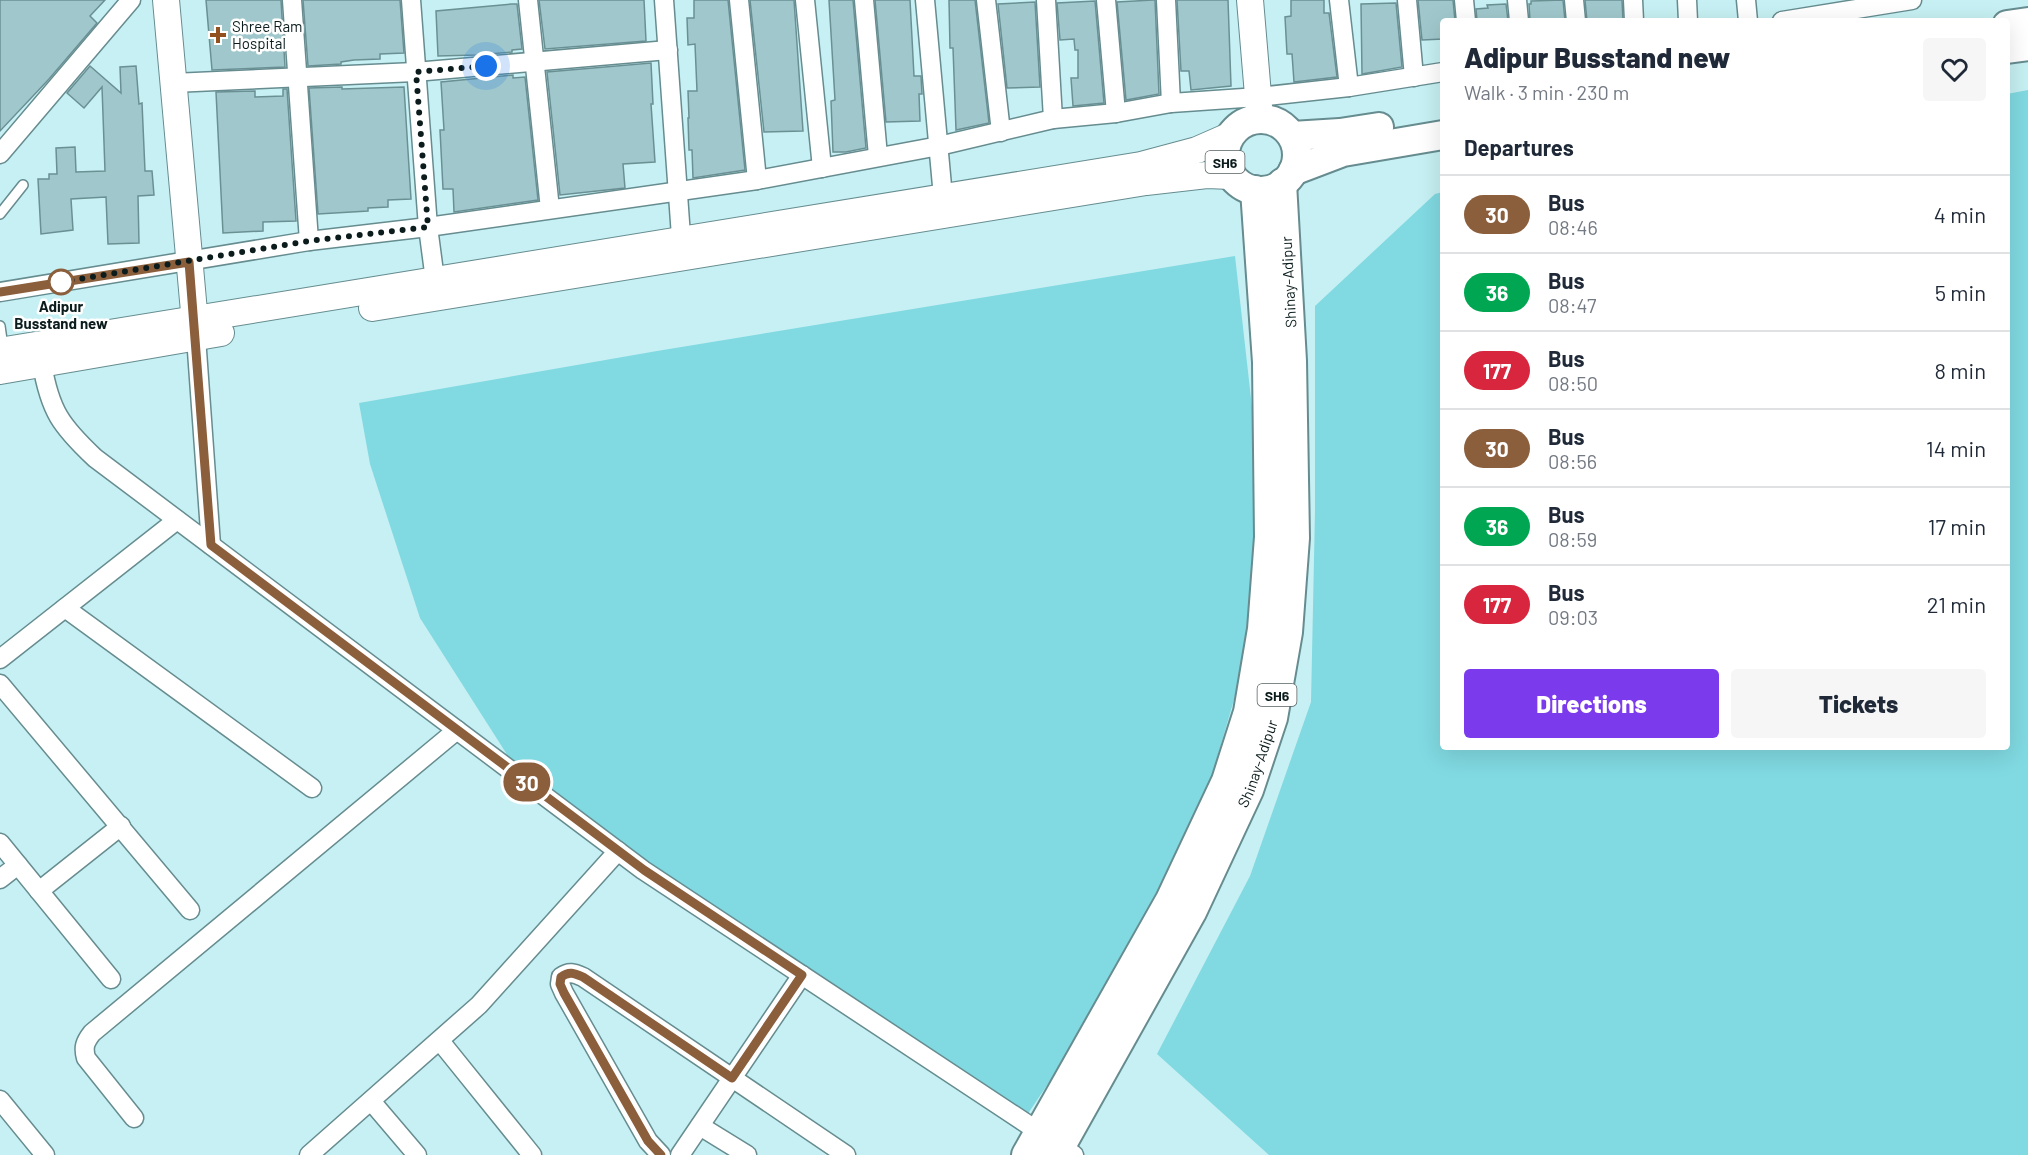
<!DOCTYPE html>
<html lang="en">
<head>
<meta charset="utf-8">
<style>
  :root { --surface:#fff; --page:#f6f6f7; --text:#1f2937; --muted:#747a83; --line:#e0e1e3; --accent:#7c3aed }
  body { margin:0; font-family:Barlow,sans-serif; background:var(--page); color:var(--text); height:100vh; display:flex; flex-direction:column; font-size:22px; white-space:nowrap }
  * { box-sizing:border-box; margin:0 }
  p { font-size:20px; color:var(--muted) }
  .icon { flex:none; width:33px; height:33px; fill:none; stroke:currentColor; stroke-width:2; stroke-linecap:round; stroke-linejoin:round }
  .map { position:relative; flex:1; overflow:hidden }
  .panel { position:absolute; left:1440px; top:18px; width:570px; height:732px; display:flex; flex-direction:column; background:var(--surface); border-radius:6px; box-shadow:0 6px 24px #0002 }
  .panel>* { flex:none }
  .badge { padding:0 12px; border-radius:20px; font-size:21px; line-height:39px }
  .you { position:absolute; width:30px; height:30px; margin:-15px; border:4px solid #fff; border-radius:50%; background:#1a73e8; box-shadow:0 0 0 9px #1a73e833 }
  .map>.badge { position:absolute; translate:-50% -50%; box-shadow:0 0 0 3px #fff }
  h2 { padding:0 24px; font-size:22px; line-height:54px }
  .round { display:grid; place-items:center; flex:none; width:63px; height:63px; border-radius:6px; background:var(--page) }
  .overview { display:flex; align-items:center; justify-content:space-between; height:102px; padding:0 24px }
  h1 { font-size:28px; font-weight:800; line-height:45px }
  .cta { display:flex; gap:12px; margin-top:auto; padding:12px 24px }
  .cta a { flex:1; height:69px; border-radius:6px; background:var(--accent); color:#fff; font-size:24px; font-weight:800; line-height:69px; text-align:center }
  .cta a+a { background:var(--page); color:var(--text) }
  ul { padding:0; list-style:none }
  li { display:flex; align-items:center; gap:18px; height:78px; padding:0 24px; border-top:2px solid var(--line) }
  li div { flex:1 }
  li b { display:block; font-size:22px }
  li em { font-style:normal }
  li .badge { min-width:66px; font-weight:700; text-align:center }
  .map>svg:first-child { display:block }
  .green { fill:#81d9e1 }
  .building { fill:#a0c8cc; stroke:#6a9094; stroke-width:1.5 }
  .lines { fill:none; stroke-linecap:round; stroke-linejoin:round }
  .lane-casing { stroke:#668c90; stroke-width:12 }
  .street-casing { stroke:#668c90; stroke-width:21 }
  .secondary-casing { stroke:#668c90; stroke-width:28 }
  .primary-casing { stroke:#668c90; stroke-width:32 }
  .lane { stroke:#fff; stroke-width:9 }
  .street { stroke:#fff; stroke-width:18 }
  .secondary { stroke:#fff; stroke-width:26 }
  .primary { stroke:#fff; stroke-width:28 }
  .line-casing { stroke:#fff; stroke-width:14 }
  .line { stroke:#8b5e3c; stroke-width:9 }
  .walk { stroke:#0c1c1d; stroke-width:6; stroke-dasharray:0 10.8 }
  .poi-dot { fill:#93501f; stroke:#fff; stroke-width:2 }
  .stop-dot { fill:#fff; stroke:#8b5e3c; stroke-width:3 }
  .labels { text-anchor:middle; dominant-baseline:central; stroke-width:5; stroke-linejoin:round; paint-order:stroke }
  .shield { fill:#fff; stroke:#556061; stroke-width:1.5 }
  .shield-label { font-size:14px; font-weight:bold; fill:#0c1c1d }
  .poi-label { font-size:15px; fill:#0c1c1d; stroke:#fff; text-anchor:start }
  .street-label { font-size:15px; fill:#0c1c1d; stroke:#fff }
  .stop-label { font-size:15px; font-weight:bold; fill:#0c1c1d; stroke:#fff }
</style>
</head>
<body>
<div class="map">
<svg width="2028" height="1155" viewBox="0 0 2028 1155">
  <rect width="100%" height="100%" fill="#c6f0f3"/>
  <g class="green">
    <polygon points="2028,90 2028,1155 1269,1155 1157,1054 1250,876 1311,702 1315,512 1315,306 1435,194 1443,192 1443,747 2007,747 2007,94"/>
    <polygon points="1235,256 1257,452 1256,553 1242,672 1202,810 1135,954 1017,1130 529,789 420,618 370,464 359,403 657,351"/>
  </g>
  <g class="building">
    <polygon points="0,0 105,0 90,16 97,23 49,79 0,131"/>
    <polygon points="206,0 281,0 285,67 212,70"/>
    <polygon points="303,0 400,0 404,53 380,54 380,59 354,60 341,62 341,64 308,66"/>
    <polygon points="539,0 644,0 646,41 545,49"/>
    <polygon points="694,0 728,0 745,170 693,178 692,150 689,150 688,118 689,118 688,91 697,91 695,44 688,45 687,18 694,18"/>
    <polygon points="750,0 794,0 803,131 764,132"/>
    <polygon points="829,0 853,0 866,148 846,152 833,152 831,101 835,100"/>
    <polygon points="875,0 910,0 914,76 921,76 922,94 919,94 920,121 886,122"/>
    <polygon points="949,0 975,0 989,123 956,130 953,48 950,48"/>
    <polygon points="1153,0 1155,0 1159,94 1126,100 1117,2"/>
    <polygon points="1177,0 1228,0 1231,86 1191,90 1189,71 1181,71"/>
    <polygon points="1291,0 1324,0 1324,13 1329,13 1337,77 1294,82 1292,54 1287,54 1285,17 1291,16"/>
    <polygon points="1418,0 1453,0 1455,21 1443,21 1443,39 1422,40"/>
    <polygon points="1563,0 1565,21 1530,21 1529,4 1531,4 1531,1"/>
    <polygon points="1585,0 1622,0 1623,21 1587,21"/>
    <polygon points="1095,1 1104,103 1073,106 1071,78 1078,78 1078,50 1075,50 1074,39 1060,40 1057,3"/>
    <polygon points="1035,2 1040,87 1007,88 998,4"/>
    <polygon points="1396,3 1402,67 1362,74 1361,4"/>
    <polygon points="512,4 517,4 522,49 512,50 512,52 477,55 438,56 436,11"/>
    <polygon points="1506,4 1508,21 1477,21 1476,9 1488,8 1487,5"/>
    <polygon points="651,63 653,104 651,104 655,162 623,164 625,188 560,195 547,72"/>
    <polygon points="90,66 121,93 120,67 136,66 139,104 142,103 145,171 152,171 154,195 138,196 139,243 108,244 106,197 71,199 73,230 41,234 38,179 49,179 49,174 57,174 56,148 75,147 76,172 105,171 102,87 84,108 67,93"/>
    <polygon points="513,75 513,78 525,77 538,200 454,212 453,189 443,189 440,130 444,130 441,82"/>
    <polygon points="342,87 342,89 404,87 411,199 388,200 388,207 368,208 368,211 318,214 309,88"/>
    <polygon points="283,89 287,89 296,221 263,222 263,231 223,233 216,92 255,91 255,97 283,96"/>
  </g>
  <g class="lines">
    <g class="lane-casing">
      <g id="lane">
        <polyline points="0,214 23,185"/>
        <polyline points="0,326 3,347"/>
      </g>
    </g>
    <g class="street-casing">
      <g id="street">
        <polyline points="292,0 309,241"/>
        <polyline points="411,0 428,227 435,280"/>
        <polyline points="528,0 550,209"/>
        <polyline points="664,0 682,250"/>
        <polyline points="739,0 757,180"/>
        <polyline points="805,0 822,168"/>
        <polyline points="864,0 878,156"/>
        <polyline points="925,0 943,197"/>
        <polyline points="986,0 1001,132"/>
        <polyline points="1046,0 1053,119"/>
        <polyline points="1106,0 1116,113"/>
        <polyline points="1166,0 1171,103"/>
        <polyline points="1339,0 1349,87"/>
        <polyline points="1407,0 1414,77"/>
        <polyline points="1464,0 1466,21"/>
        <polyline points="1517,0 1519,21"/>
        <polyline points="1574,0 1576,21"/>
        <polyline points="1633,0 1634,21"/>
        <polyline points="1687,0 1688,21"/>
        <polyline points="1746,0 1748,21"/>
        <polyline points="1782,21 1912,0"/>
        <polyline points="173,83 415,72 668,50"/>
        <polyline points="0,154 131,0"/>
        <polyline points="0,292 309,241 428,227 757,180 939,146 1053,119 1116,113 1171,103 1258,97 1349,87 1443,72"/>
        <polyline points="196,337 211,545"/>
        <path d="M42,364C50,411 61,426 95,458L643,870L1074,1155"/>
        <polyline points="65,608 312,788"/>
        <polyline points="0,659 177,520"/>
        <polyline points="0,684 190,910"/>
        <polyline points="0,843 111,979"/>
        <polyline points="0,879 18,865"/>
        <polyline points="39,891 121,826"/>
        <polyline points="440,1041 532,1155"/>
        <polyline points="0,1100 45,1155"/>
        <polyline points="371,1101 417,1155"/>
        <path d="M134,1118L86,1058C83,1047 85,1042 92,1033L457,730"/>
        <polyline points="700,1126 747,1155"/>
        <polyline points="309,1155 479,1005 618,851"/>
        <path d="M661,1155L648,1141L564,993L560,984L561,977C569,971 574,973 583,977L846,1155"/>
        <polyline points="680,1155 802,975"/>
      </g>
    </g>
    <g class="secondary-casing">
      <g id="secondary">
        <polyline points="166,0 196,334"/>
        <polyline points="1250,0 1260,119"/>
        <polyline points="372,308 1146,182 1207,175 1231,176"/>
        <polyline points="0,351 1141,165 1197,150 1229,136"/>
        <polyline points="0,371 221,333"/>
      </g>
    </g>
    <g class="primary-casing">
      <g id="primary">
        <polyline points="2007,25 2028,22"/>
        <polyline points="2007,49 2028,46"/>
        <circle cx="1261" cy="155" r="36"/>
        <polyline points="1292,136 1340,133 1379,127"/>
        <polyline points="1293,171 1343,152 1443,135"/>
        <polyline points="1026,1155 1170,900 1226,781 1248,712 1262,629 1269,537 1267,362 1255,190"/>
        <path id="s1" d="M1056,1155L1192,912L1249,790L1273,718L1288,632L1295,538L1292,361L1282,183"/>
      </g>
    </g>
    <use href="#lane" class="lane"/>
    <use href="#street" class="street"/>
    <use href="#secondary" class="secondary"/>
    <use href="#primary" class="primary"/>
  </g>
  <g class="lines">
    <g class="line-casing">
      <path id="line" d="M0,292L189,262L211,545L644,870L802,975L732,1078L583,977C574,973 569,971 561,977L560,984L564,993L648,1141L661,1155"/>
    </g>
    <use href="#line" class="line"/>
    <polyline class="walk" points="61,282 309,241 428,227 416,72 486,66"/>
  </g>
  <path class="poi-dot" d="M215 26h6v6h6v6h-6v6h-6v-6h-6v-6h6z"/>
  <circle class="stop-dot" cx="61" cy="282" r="12"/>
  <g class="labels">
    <g class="shield">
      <rect x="1205.5" y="151" width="39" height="22" rx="4.5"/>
      <rect x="1257.5" y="684" width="39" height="22" rx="4.5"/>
    </g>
    <g class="shield-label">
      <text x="1225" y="162">SH6</text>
      <text x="1277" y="695">SH6</text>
    </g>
    <g class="poi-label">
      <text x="232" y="26">Shree Ram<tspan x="232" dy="17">Hospital</tspan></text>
    </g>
    <g class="street-label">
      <text transform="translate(1288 282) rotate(-93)">Shinay-Adipur</text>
      <text stroke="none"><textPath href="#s1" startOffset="441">Shinay-Adipur</textPath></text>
    </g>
    <g class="stop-label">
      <text x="61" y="306">Adipur<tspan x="61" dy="17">Busstand new</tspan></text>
    </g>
  </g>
</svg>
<div class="you" style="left:486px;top:66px"></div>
<b class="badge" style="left:527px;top:782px;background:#8b5e3c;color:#fff">30</b>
<section class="panel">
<div class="overview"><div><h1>Adipur Busstand new</h1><p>Walk · 3 min · 230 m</p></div><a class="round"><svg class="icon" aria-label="heart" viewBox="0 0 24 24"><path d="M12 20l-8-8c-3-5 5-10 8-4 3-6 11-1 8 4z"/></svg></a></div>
<h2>Departures</h2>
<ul>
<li><span class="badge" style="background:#8b5e3c;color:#fff">30</span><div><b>Bus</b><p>08:46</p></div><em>4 min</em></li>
<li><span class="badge" style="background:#00a651;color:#fff">36</span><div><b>Bus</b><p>08:47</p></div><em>5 min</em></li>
<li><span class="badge" style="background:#d7263d;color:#fff">177</span><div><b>Bus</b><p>08:50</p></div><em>8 min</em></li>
<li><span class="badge" style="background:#8b5e3c;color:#fff">30</span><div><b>Bus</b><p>08:56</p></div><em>14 min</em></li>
<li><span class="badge" style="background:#00a651;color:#fff">36</span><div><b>Bus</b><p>08:59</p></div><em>17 min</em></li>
<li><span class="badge" style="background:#d7263d;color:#fff">177</span><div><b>Bus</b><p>09:03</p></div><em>21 min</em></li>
</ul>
<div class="cta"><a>Directions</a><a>Tickets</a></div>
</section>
</div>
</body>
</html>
